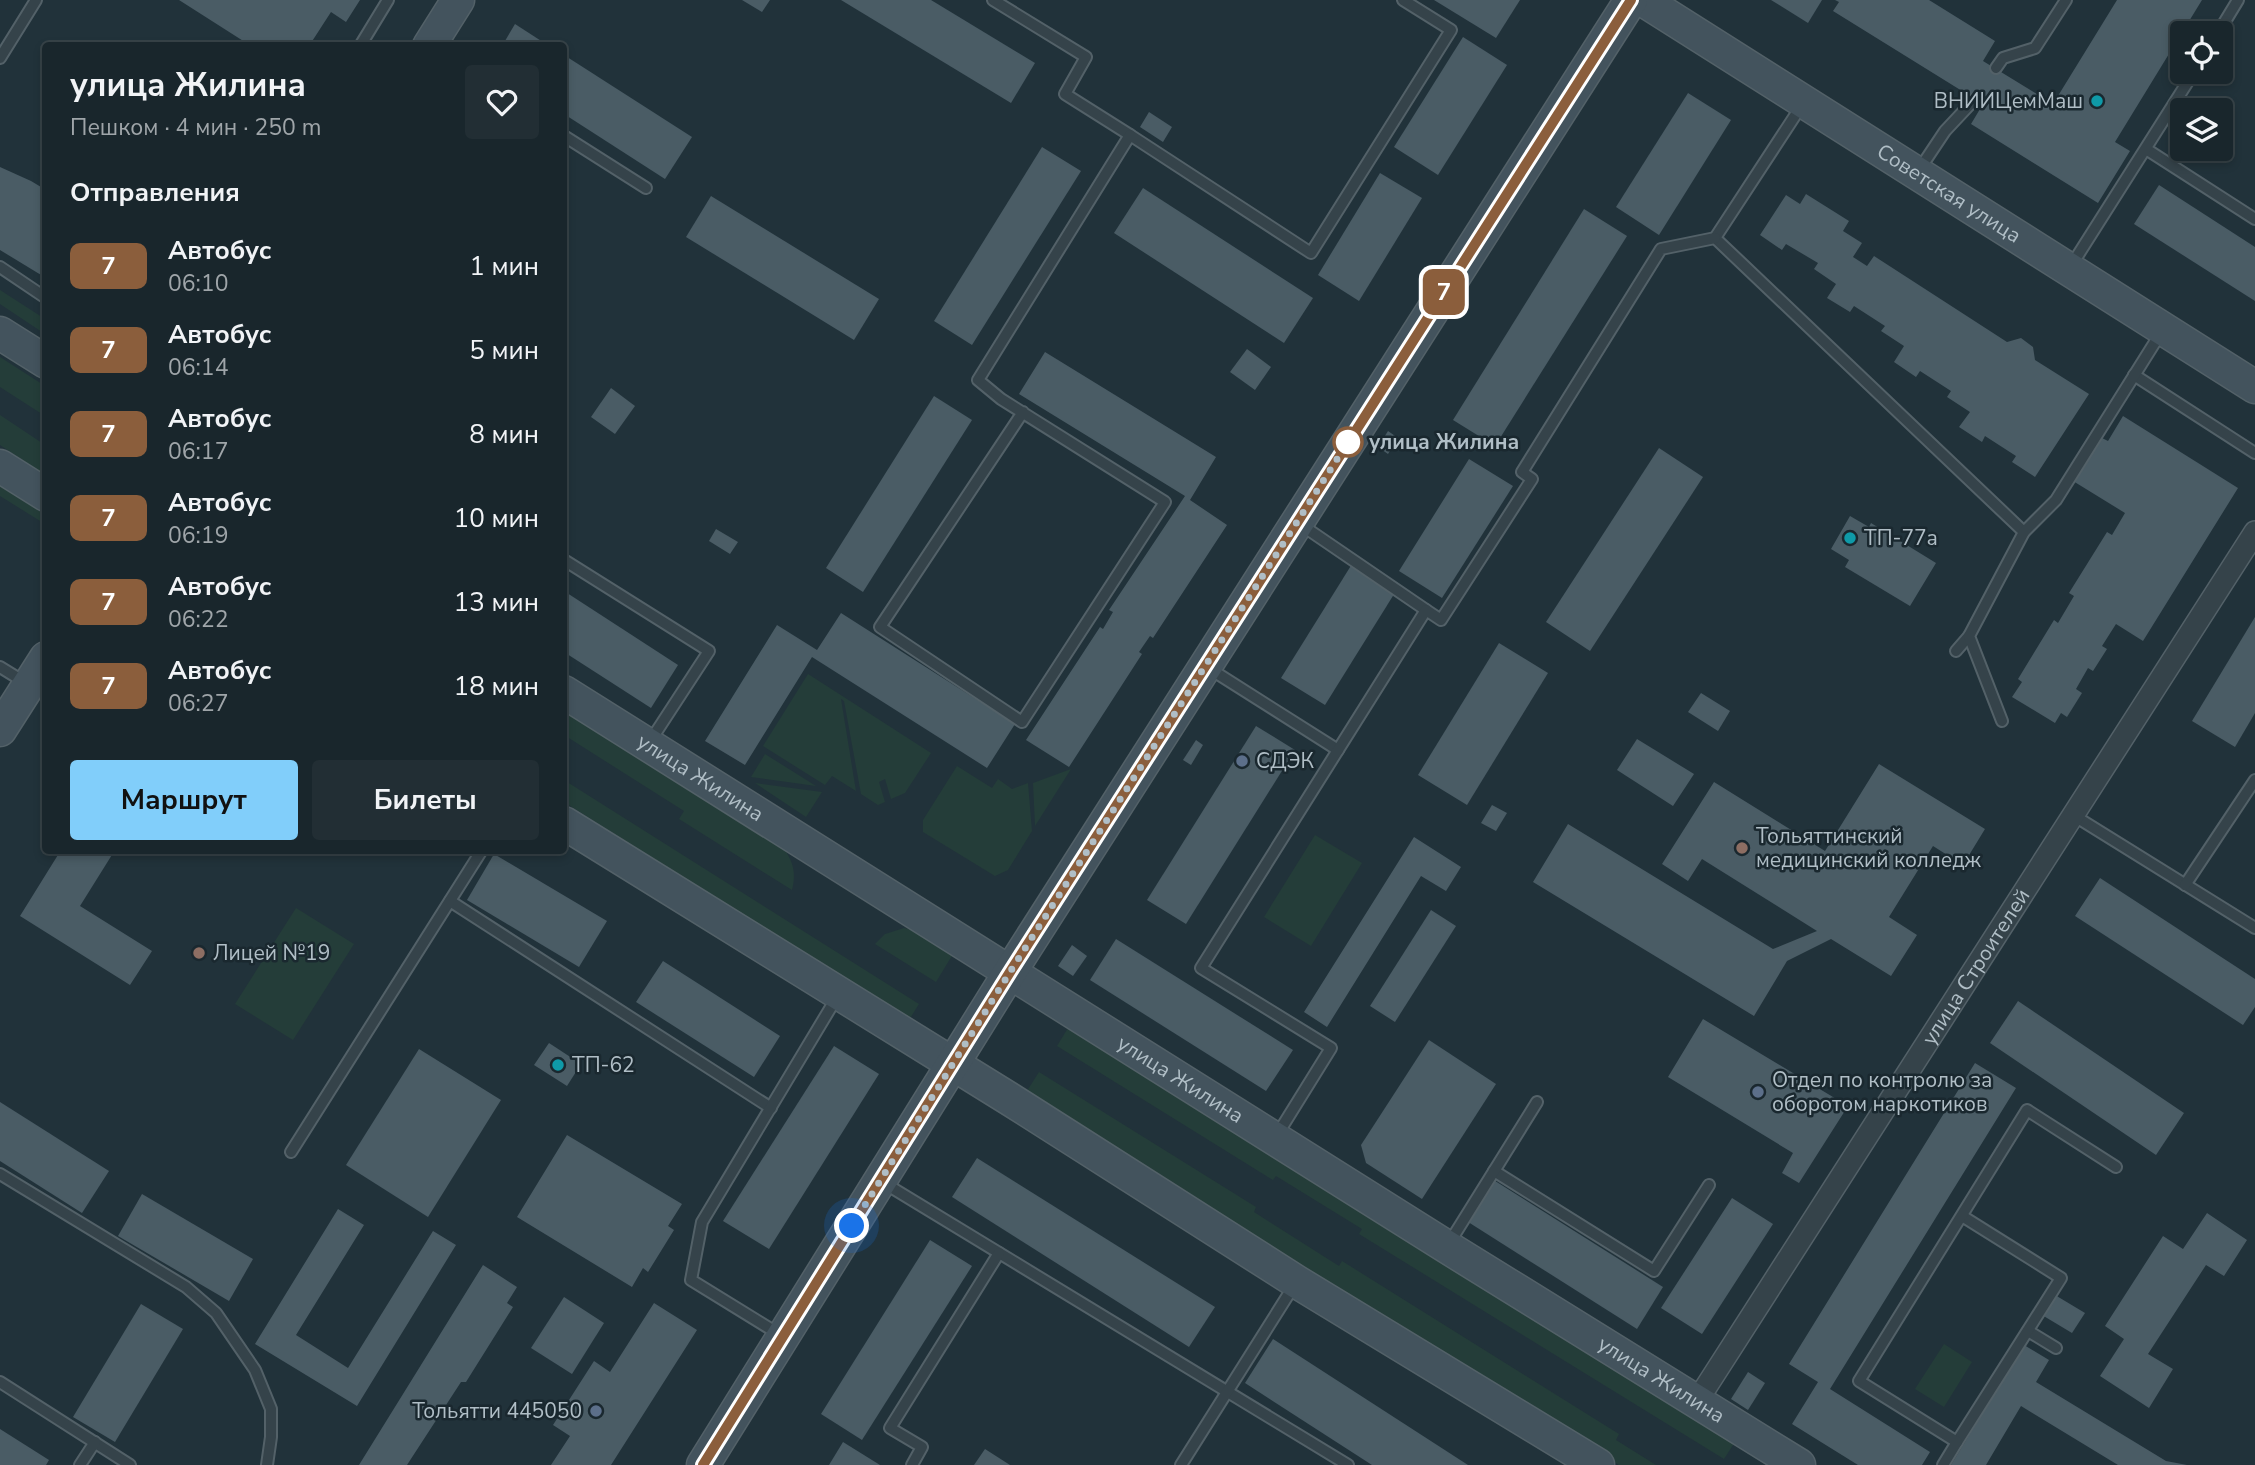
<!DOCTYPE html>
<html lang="ru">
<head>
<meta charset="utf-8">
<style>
  :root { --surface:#19262c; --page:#222e34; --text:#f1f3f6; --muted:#9fa5a9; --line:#374348; --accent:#81cefa }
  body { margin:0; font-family:"Nunito Sans",sans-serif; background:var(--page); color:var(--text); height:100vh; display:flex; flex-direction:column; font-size:26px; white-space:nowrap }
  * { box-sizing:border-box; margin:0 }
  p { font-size:23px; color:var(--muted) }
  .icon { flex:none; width:38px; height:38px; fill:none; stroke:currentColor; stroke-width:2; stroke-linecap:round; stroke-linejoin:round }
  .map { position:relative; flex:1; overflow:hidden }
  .sheet { position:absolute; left:42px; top:42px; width:525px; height:812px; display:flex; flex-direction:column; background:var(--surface); border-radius:7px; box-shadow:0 4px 10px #0003,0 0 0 2px var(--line) }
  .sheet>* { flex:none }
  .badge { padding:0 14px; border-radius:10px; font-size:24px; line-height:46px }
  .controls { position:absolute; left:2170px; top:21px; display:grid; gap:14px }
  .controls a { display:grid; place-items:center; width:63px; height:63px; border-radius:7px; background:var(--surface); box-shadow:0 4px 10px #0003,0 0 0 2px var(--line); font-size:35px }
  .you { position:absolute; width:35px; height:35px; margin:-18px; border:5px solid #fff; border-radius:50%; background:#1a73e8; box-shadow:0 0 0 10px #1a73e833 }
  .map>.badge { position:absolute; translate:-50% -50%; box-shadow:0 0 0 4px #fff }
  h2 { padding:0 28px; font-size:26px; line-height:63px }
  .round { display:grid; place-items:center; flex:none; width:74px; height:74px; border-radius:7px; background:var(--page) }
  .summary { display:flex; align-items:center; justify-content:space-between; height:119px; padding:0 28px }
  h1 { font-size:33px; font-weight:700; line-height:52px }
  .button { display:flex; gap:14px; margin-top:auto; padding:14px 28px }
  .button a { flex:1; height:80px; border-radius:7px; background:var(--accent); color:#111; font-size:28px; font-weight:700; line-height:80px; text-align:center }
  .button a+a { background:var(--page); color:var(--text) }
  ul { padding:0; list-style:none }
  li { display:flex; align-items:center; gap:21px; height:84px; padding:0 28px }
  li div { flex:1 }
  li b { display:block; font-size:26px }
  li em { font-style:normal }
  li .badge { min-width:77px; font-weight:700; text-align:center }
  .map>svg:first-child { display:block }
  .green { fill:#243d39 }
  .building { fill:#4a5c65 }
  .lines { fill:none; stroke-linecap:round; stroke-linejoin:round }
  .lane-casing { stroke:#536168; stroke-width:14 }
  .street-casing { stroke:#536168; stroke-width:24 }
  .secondary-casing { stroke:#536168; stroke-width:35 }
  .lane { stroke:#35434a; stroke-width:10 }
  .street { stroke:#35434a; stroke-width:21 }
  .secondary { stroke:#43535d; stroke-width:32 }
  .line-casing { stroke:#fff; stroke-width:16 }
  .line { stroke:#8b5e3c; stroke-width:10 }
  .walk { stroke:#b0bec6; stroke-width:7; stroke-dasharray:0 12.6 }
  .culture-dot { fill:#0f9aa8; stroke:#1a282f; stroke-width:2.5 }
  .stop-dot { fill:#fff; stroke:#8b5e3c; stroke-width:3.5 }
  .service-dot { fill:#5c6f8a; stroke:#1a282f; stroke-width:2.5 }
  .education-dot { fill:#8d6e63; stroke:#1a282f; stroke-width:2.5 }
  .labels { text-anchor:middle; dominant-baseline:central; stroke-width:5; stroke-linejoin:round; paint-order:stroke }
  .poi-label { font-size:21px; fill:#b0bec6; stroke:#1a282f; text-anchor:start }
  .street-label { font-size:21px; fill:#b0bec6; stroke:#1a282f }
  .stop-label { font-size:21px; font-weight:bold; fill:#b0bec6; stroke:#1a282f; text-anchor:start }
</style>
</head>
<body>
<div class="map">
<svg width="2255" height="1465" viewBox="0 0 2255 1465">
  <rect width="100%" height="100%" fill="#21323a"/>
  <g class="green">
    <polygon points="0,290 45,319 45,334 0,304"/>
    <polygon points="0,357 45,386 45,416 0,387"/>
    <polygon points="0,415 45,445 45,475 0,445"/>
    <polygon points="0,481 45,510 45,524 0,496"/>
    <polygon points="808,674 931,753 905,793 891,799 885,779 879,782 885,802 878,805 861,794 844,701 841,699 856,791 832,776 825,785 763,746"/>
    <path d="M564,710L785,850C794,864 796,874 792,890L679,819L684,811L564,735Z"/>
    <polygon points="765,754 816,786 751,777"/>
    <polygon points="957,766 992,788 998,779 1012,789 1028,783 1032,831 1008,870 995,876 923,832 923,820"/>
    <polygon points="1071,769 1035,826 1033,783"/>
    <polygon points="564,780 919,1004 909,1020 564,802"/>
    <polygon points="755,783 822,792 806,817"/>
    <polygon points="1315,835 1362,863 1311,946 1264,917"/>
    <polygon points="296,908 354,944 293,1040 235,1004"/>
    <polygon points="904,928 913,930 953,954 936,982 875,944 885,934"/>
    <polygon points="1068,1028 1735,1442 1724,1459 1359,1234 1362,1229 1276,1176 1273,1180 1057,1046"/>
    <polygon points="1039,1072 1256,1207 1254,1212 1339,1266 1342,1261 1619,1434 1616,1440 1656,1465 1619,1465 1025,1094"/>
    <polygon points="1944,1344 1972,1362 1944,1407 1915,1389"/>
  </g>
  <g class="building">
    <polygon points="179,0 360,0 346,22 331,12 309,46 247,46 248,44"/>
    <polygon points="742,0 770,0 762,12"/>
    <polygon points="841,0 931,0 1035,63 1011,103"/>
    <polygon points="1434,0 1520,0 1496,38"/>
    <polygon points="1771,0 1822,0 1808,23"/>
    <polygon points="1835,0 1929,0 1995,41 1983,61 2053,104 2117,0 2202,0 2115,142 2130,151 2098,203 1971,124 1983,104 1833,11 1839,2"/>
    <polygon points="515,24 549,46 502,46"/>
    <polygon points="1463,37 1507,65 1438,175 1394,147"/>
    <polygon points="564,55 692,137 665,179 564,114"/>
    <polygon points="1688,93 1731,120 1659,235 1616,207"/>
    <polygon points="1149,112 1172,127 1163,142 1140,127"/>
    <polygon points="1042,147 1081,171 972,345 934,321"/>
    <polygon points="0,167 31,181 46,190 46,278 0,250"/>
    <polygon points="1380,173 1422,198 1359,301 1318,275"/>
    <polygon points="2159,185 2255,247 2255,301 2134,224"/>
    <polygon points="1143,188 1313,298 1284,343 1114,233"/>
    <polygon points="1806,194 1849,221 1843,231 1862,243 1853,257 1867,266 1874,256 2007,342 2021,338 2033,347 2035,360 2089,394 2035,477 2012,462 2016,456 1985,436 1982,442 1959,427 1970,412 1947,397 1951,391 1920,371 1916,377 1894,362 1904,346 1881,331 1885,326 1854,306 1850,312 1827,298 1836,284 1814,269 1818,263 1786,244 1782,250 1760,235 1786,195 1800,204"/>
    <polygon points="711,196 879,299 854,340 686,237"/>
    <polygon points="1584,209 1627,236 1495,446 1453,420"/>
    <polygon points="1247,349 1271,367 1255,390 1230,372"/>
    <polygon points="1045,352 1216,457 1190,500 1227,525 1153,638 1150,636 1139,652 1142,654 1069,767 1026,740 1100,627 1103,629 1113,612 1109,610 1185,496 1019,394"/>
    <polygon points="611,388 635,406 615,434 591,417"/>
    <polygon points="934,396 972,420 863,592 826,568"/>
    <polygon points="2123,416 2238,488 2143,641 2116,624 2102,646 2107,649 2093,671 2088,668 2076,689 2082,693 2067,717 2061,713 2055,723 2012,697 2022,682 2018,679 2054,620 2058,623 2074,596 2069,593 2107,532 2112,535 2125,513 2073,481 2100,437 2108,441"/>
    <polygon points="1388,431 1398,438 1388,454 1378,447"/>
    <polygon points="1659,448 1703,477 1590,651 1546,622"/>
    <polygon points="1469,459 1513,486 1442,598 1399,571"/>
    <polygon points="1850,516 1869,527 1871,523 1936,563 1910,606 1845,567 1849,560 1831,549"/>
    <polygon points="716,529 738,542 730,554 709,541"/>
    <polygon points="1352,564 1396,591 1325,705 1281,678"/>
    <polygon points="564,591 678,665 651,708 564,652"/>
    <polygon points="841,613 1015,724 987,768 812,657 745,765 705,741 777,625 817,650"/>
    <polygon points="2255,617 2255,713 2235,747 2192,721"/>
    <polygon points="1499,643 1548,673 1467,805 1418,775"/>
    <polygon points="1701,693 1730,711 1718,731 1688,712"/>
    <polygon points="1256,726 1295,750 1186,924 1147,900"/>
    <polygon points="1637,739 1694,774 1673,806 1617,770"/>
    <polygon points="1196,740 1203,745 1191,765 1183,760"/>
    <polygon points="1879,764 1985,829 1963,865 1933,846 1889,917 1917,935 1891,976 1831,939 1787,961 1754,1016 1533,882 1568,824 1773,949 1817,931 1702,859 1688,881 1662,864 1714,782 1825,851"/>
    <polygon points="1492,805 1507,813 1496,831 1481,823"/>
    <polygon points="1414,837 1461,867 1446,891 1421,876 1327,1027 1304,1012"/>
    <polygon points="61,850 115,850 80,906 152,951 130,985 20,916"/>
    <polygon points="494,854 607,921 579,967 467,900"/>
    <polygon points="2100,878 2255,979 2255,1007 2243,1025 2075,916"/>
    <polygon points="1431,910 1456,926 1395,1022 1370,1006"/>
    <polygon points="1116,939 1293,1050 1266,1091 1090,980"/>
    <polygon points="1072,945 1087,956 1073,976 1058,966"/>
    <polygon points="663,961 780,1036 754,1077 636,1002"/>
    <polygon points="2018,1001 2184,1113 2156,1155 1990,1043"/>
    <polygon points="1703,1019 1848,1106 1799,1183 1782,1173 1793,1153 1668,1077"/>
    <polygon points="1429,1040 1496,1084 1422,1199 1366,1163 1361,1145"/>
    <polygon points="549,1043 581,1064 567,1086 534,1065"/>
    <polygon points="834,1046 879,1074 769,1249 723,1221"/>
    <polygon points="419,1049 501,1100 428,1217 346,1165"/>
    <polygon points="1975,1063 2016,1088 1830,1389 1930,1452 1922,1465 1858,1465 1792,1424 1818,1382 1789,1364"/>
    <polygon points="0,1102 109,1171 82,1213 0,1161"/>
    <polygon points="567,1135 682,1204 668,1226 674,1230 648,1272 643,1268 632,1287 517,1217"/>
    <polygon points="977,1158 1215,1307 1189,1347 952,1197"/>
    <polygon points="1492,1179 1663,1287 1637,1329 1465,1220"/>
    <polygon points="142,1194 253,1259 229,1301 118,1236"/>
    <polygon points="1732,1198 1773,1224 1702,1334 1661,1308"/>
    <polygon points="338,1209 364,1225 296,1335 348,1368 433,1231 456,1245 357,1406 255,1344"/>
    <polygon points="2207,1213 2247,1240 2224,1276 2206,1265 2148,1354 2173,1369 2149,1408 2100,1376 2124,1339 2105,1326 2163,1236 2183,1249"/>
    <polygon points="930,1240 972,1266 862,1440 821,1414"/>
    <polygon points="483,1265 517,1287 507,1303 513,1307 466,1382 461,1382 407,1465 359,1465"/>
    <polygon points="2055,1295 2085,1313 2072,1333 2042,1315"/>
    <polygon points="564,1297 604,1323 572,1374 531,1348"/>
    <polygon points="654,1303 697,1330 611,1465 551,1465 570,1436 553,1425 594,1361 610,1372"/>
    <polygon points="141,1304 183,1329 115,1442 73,1417"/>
    <polygon points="1273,1339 1468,1465 1372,1465 1245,1383"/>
    <polygon points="2024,1345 2049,1360 2036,1382 2166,1461 2187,1465 2118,1465 2021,1406 1986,1465 1951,1465"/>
    <polygon points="1748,1372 1765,1383 1748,1410 1731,1399"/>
    <polygon points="0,1429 49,1460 46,1465 0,1465"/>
    <polygon points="843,1442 880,1465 829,1465"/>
    <polygon points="985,1449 1010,1465 974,1465"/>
  </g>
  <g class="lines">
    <g class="lane-casing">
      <g id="lane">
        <polyline points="993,0 1086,57 1065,94 1130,135"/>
        <polyline points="2218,33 2238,0"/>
        <polyline points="360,46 388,0"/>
        <polyline points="0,58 36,0"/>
        <polyline points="1996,68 2003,58 2035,48 2066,0"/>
        <polyline points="1802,105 1715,238 2024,532"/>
        <polyline points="564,136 646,188"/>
        <polyline points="2146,149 2255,219"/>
        <polyline points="1919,170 1945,131 1975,99"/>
        <polyline points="2071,266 2194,72"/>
        <polyline points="0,267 46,298"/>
        <polyline points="2134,375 2255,453"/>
        <polyline points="1023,412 880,627 1022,722 1165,502 1001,399 978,380 1130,135 1311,253 1451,30 1403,0"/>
        <polyline points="1300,524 1426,610"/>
        <polyline points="564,560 709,651 649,743"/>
        <polyline points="1956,651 1969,636"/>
        <polyline points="0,667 26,683"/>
        <polyline points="1207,667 1338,750"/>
        <polyline points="2002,721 1969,636 2024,532 2056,500 2162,331"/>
        <polyline points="2073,815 2255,928"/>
        <polyline points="2185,885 2255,780"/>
        <polyline points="450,901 771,1108"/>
        <polyline points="1277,1135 1331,1048 1201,968 1426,610 1441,620 1532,479 1522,472 1661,249 1715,238"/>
        <polyline points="291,1152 482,850"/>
        <polyline points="1494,1171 1654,1271 1709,1185"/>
        <polyline points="0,1174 186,1287 216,1313 255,1370 271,1409 271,1437 267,1465"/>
        <polyline points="884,1183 1348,1465"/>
        <polyline points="1448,1245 1537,1102"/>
        <polyline points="2028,1331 2056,1348"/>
        <polyline points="782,1336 691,1280 702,1222 837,997"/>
        <polyline points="0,1382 130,1465"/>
        <polyline points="1957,1442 2061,1278 1962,1216"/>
        <polyline points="80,1465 95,1442"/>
        <polyline points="912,1465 922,1447 890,1428 999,1253"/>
        <polyline points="1181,1465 1295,1284"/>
        <polyline points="1943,1465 1957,1442 1859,1381 2027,1110 2116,1167"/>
      </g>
    </g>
    <g class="street-casing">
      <g id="street">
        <path id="s1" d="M1697,1401L2255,532"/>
      </g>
    </g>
    <g class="secondary-casing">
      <g id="secondary">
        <path id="s2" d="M1643,0L2255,387"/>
        <polyline points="429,46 458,0"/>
        <polyline points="0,333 46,362"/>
        <polyline points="0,466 46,495"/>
        <path id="s3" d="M564,692L1447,1247L1799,1465"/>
        <polyline points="0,730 46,658"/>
        <polyline points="564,823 1008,1098 1297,1282 1598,1465"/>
        <polyline points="703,1465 1010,972 1631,0"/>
      </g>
    </g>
    <use href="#lane" class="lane"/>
    <use href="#street" class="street"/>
    <use href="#secondary" class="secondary"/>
  </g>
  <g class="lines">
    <g class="line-casing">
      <polyline id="line" points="703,1465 1010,972 1631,0"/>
    </g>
    <use href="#line" class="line"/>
    <polyline class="walk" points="852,1226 1010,972 1355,431 1348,442"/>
  </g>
  <g class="culture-dot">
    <circle cx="2097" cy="101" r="7"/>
    <circle cx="1850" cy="538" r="7"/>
    <circle cx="558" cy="1065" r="7"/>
  </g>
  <circle class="stop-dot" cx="1348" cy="442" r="14"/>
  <g class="service-dot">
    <circle cx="1242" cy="761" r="7"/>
    <circle cx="1758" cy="1092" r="7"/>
    <circle cx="596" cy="1411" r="7"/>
  </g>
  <g class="education-dot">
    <circle cx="1742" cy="848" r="7"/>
    <circle cx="199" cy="953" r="7"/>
  </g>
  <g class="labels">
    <g class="poi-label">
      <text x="2083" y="101" text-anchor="end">ВНИИЦемМаш</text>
      <text x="1864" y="538">ТП-77а</text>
      <text x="1256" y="761">СДЭК</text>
      <text x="1756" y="836">Тольяттинский<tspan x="1756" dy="24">медицинский колледж</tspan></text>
      <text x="213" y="953">Лицей №19</text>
      <text x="572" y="1065">ТП-62</text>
      <text x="1772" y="1080">Отдел по контролю за<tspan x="1772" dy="24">оборотом наркотиков</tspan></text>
      <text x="582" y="1411" text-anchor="end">Тольятти 445050</text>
    </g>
    <g class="street-label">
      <text stroke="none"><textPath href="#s2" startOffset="362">Советская улица</textPath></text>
      <text stroke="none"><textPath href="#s3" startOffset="161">улица Жилина</textPath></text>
      <text stroke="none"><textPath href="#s1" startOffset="516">улица Строителей</textPath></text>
      <text stroke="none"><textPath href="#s3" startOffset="728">улица Жилина</textPath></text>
      <text stroke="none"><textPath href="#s3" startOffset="1295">улица Жилина</textPath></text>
    </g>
    <g class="stop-label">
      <text x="1369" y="442">улица Жилина</text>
    </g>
  </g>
</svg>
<div class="controls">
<a><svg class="icon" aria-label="locate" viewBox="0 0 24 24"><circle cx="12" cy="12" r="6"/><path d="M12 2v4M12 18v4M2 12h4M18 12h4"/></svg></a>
<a><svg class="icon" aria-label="layers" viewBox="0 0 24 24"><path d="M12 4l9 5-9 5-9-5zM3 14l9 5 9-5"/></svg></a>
</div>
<div class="you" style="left:852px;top:1226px"></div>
<b class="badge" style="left:1444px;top:292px;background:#8b5e3c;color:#fff">7</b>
<section class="sheet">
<div class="summary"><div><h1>улица Жилина</h1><p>Пешком · 4 мин · 250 m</p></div><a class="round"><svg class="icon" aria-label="heart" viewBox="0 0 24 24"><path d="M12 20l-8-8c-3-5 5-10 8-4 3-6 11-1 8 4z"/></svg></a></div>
<h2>Отправления</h2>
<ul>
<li><span class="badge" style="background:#8b5e3c;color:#fff">7</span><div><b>Автобус</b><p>06:10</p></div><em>1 мин</em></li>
<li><span class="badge" style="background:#8b5e3c;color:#fff">7</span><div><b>Автобус</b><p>06:14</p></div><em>5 мин</em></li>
<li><span class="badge" style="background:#8b5e3c;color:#fff">7</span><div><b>Автобус</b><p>06:17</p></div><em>8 мин</em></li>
<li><span class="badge" style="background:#8b5e3c;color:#fff">7</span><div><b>Автобус</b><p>06:19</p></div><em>10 мин</em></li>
<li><span class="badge" style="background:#8b5e3c;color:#fff">7</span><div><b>Автобус</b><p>06:22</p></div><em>13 мин</em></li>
<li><span class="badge" style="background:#8b5e3c;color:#fff">7</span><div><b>Автобус</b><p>06:27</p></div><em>18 мин</em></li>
</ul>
<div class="button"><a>Маршрут</a><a>Билеты</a></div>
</section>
</div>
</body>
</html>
